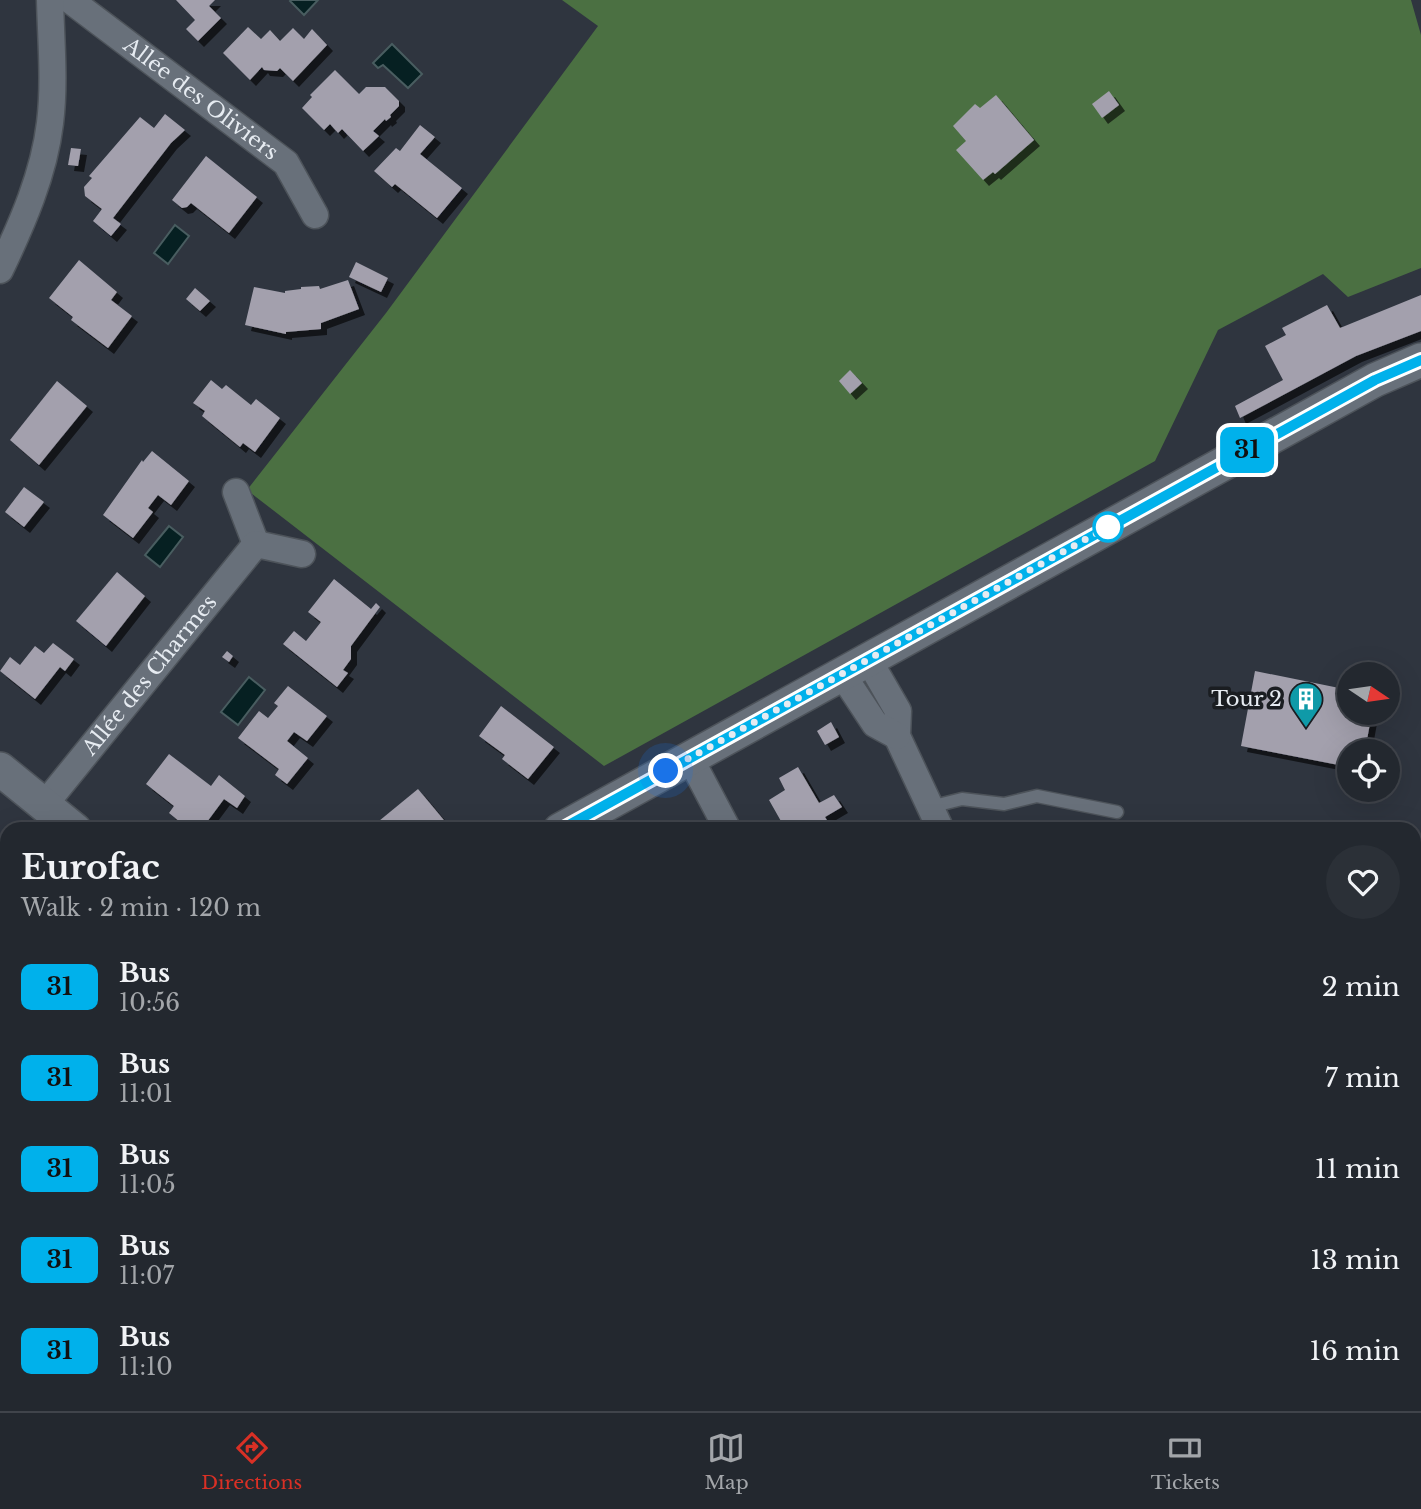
<!DOCTYPE html>
<html lang="en">
<head>
<meta charset="utf-8">
<style>
  :root { --surface:#23282f; --page:#2b3037; --text:#f1f3f6; --muted:#a3a6aa; --line:#40444b; --accent:#d93025 }
  body { margin:0; font-family:"Libre Baskerville",serif; background:var(--page); color:var(--text); height:100vh; display:flex; flex-direction:column; font-size:26px; white-space:nowrap }
  * { box-sizing:border-box; margin:0 }
  p { font-size:23px; color:var(--muted) }
  .icon { flex:none; width:38px; height:38px; fill:none; stroke:currentColor; stroke-width:2; stroke-linecap:round; stroke-linejoin:round }
  .map { position:relative; flex:1; overflow:hidden }
  .sheet { position:absolute; left:0px; top:822px; width:1421px; height:590px; display:flex; flex-direction:column; background:var(--surface); border-radius:21px 21px 0 0; box-shadow:0 7px 28px #0002,0 0 0 2px var(--line) }
  .sheet>* { flex:none }
  .badge { padding:0 14px; border-radius:10px; font-size:24px; line-height:46px }
  .needle { width:46px; rotate:103deg }
  .fabs { position:absolute; left:1337px; top:662px; display:grid; gap:14px }
  .fabs a { display:grid; place-items:center; width:63px; height:63px; border-radius:50%; background:var(--surface); box-shadow:0 7px 28px #0002,0 0 0 2px var(--line); font-size:35px }
  .you { position:absolute; width:35px; height:35px; margin:-18px; border:5px solid #fff; border-radius:50%; background:#1a73e8; box-shadow:0 0 0 10px #1a73e833 }
  .map>.badge { position:absolute; translate:-50% -50%; box-shadow:0 0 0 4px #fff }
  .round { display:grid; place-items:center; flex:none; width:74px; height:74px; border-radius:37px; background:var(--page) }
  .headline { display:flex; align-items:center; justify-content:space-between; height:119px; padding:0 21px }
  h1 { font-size:33px; font-weight:700; line-height:52px }
  ul { padding:0; list-style:none }
  li { display:flex; align-items:center; gap:21px; height:91px; padding:0 21px }
  li div { flex:1 }
  li b { display:block; font-size:26px }
  li em { font-style:normal }
  li .badge { min-width:77px; font-weight:700; text-align:center }
  .dock { display:flex; justify-content:space-around; align-items:center; height:98px; border-top:2px solid var(--line); background:var(--surface); font-size:19px; color:var(--muted) }
  .dock a { display:grid; justify-items:center; gap:4px }
  .dock .current { color:var(--accent) }
  .map>svg:first-child { display:block }
  .green { fill:#2f4928 }
  .forest { fill:#4b7042 }
  .water { fill:#062022; stroke:#495d60; stroke-width:2 }
  .building { fill:#a3a0ad; filter:url(#shadow) }
  .lines { fill:none; stroke-linecap:round; stroke-linejoin:round }
  .service-casing { stroke:#4d535a; stroke-width:15 }
  .minor-casing { stroke:#4d535a; stroke-width:29 }
  .tertiary-casing { stroke:#4d535a; stroke-width:36 }
  .service { stroke:#68707a; stroke-width:12 }
  .minor { stroke:#68707a; stroke-width:26 }
  .tertiary { stroke:#68707a; stroke-width:33 }
  .line-casing { stroke:#fff; stroke-width:16 }
  .line { stroke:#00b1eb; stroke-width:10 }
  .walk { stroke:#e6ebf1; stroke-width:7; stroke-dasharray:0 12.6 }
  .stop-dot { fill:#fff; stroke:#00b1eb; stroke-width:3.5 }
  .labels { text-anchor:middle; dominant-baseline:central; stroke-width:7; stroke-linejoin:round; paint-order:stroke }
  .street-label { font-size:21px; fill:#e6ebf1; stroke:#1a1d21 }
  .poi-label { font-size:21px; fill:#e6ebf1; stroke:#1a1d21; text-anchor:end }
</style>
</head>
<body>
<div class="map">
<svg width="1421" height="1411" viewBox="0 0 1421 1411">
  <defs>
    <filter id="shadow"><feDropShadow dx="6" dy="6" stdDeviation="0" flood-color="#0009"/></filter>
  </defs>
  <rect width="100%" height="100%" fill="#2f353f"/>
  <g class="green">
    <polygon points="677,1405 801,1405 800,1411 681,1411"/>
    <polygon points="1165,1405 1230,1405 1227,1411 1181,1411 1165,1408"/>
  </g>
  <polygon class="forest" points="562,0 1411,0 1421,35 1421,268 1348,297 1323,274 1218,330 1155,461 604,766 247,490 386,313 598,26"/>
  <g class="water">
    <polygon points="291,0 318,0 304,15 290,1"/>
    <polygon points="392,44 422,74 408,88 383,65 378,68 373,63"/>
    <polygon points="175,225 189,236 168,264 154,253"/>
    <polygon points="169,526 183,537 160,567 145,555"/>
    <polygon points="249,677 265,690 238,725 221,712"/>
  </g>
  <g class="building">
    <polygon points="176,0 215,0 209,6 221,18 198,41 186,29 195,20"/>
    <polygon points="248,27 261,39 270,30 280,41 293,28 304,39 312,29 327,45 293,81 280,68 277,71 264,70 262,67 250,80 223,53"/>
    <polygon points="335,70 359,94 366,87 385,87 399,101 399,106 390,115 391,117 386,121 385,119 373,131 379,136 363,151 342,129 338,133 330,124 324,130 302,108 312,97 310,95"/>
    <polygon points="1109,91 1119,105 1102,118 1092,104"/>
    <polygon points="996,95 1034,140 995,174 993,172 983,180 956,150 966,141 953,126 975,104 980,108"/>
    <polygon points="165,114 185,130 171,143 113,218 121,224 111,236 93,221 102,209 85,196 84,187 92,178 89,176 140,117 154,128"/>
    <polygon points="420,125 435,137 420,154 462,188 437,218 395,184 392,187 374,171 396,148 400,151"/>
    <polygon points="71,148 81,149 78,166 68,165"/>
    <polygon points="206,156 257,197 229,233 191,203 187,207 182,208 172,200"/>
    <polygon points="79,260 117,292 111,300 132,316 108,348 71,320 73,317 49,298"/>
    <polygon points="356,262 388,278 381,292 349,277"/>
    <polygon points="348,280 359,309 321,323 321,329 286,332 286,334 245,325 254,287 285,293 285,291 301,289 301,287 319,286 320,289"/>
    <polygon points="195,288 210,301 200,311 186,299"/>
    <polygon points="1421,295 1421,331 1356,356 1240,418 1235,406 1283,380 1265,346 1286,335 1282,328 1327,305 1340,328"/>
    <polygon points="850,370 862,383 850,394 839,381"/>
    <polygon points="211,380 222,389 226,385 251,405 256,399 280,418 255,452 243,443 240,447 202,416 205,411 193,403"/>
    <polygon points="57,381 87,406 39,465 10,440"/>
    <polygon points="152,451 189,481 171,505 158,495 148,508 153,512 133,538 103,515 142,460 143,462"/>
    <polygon points="24,487 44,502 24,527 5,512"/>
    <polygon points="117,572 145,596 106,646 76,621"/>
    <polygon points="334,579 371,609 376,603 380,607 351,646 351,659 343,670 348,673 337,687 283,644 294,631 306,641 321,622 308,612"/>
    <polygon points="53,643 74,659 65,671 60,667 35,699 0,671 10,657 20,665 35,646 44,653"/>
    <polygon points="227,651 233,656 229,662 222,657"/>
    <polygon points="1255,671 1349,690 1349,712 1372,712 1365,751 1349,751 1349,767 1241,746"/>
    <polygon points="288,686 327,716 307,741 294,732 287,741 308,758 287,784 275,775 279,769 238,738 259,711 268,718 278,706 274,703"/>
    <polygon points="501,706 554,747 528,779 502,759 505,755 479,736"/>
    <polygon points="831,722 839,737 825,745 817,731"/>
    <polygon points="169,754 211,786 219,775 245,796 237,808 224,799 201,830 190,830 169,813 174,806 146,784"/>
    <polygon points="798,767 819,803 834,795 842,807 825,817 833,830 786,830 769,800 785,790 779,778"/>
    <polygon points="418,789 448,825 442,830 368,830"/>
    <polygon points="7,1082 7,1149 2,1155 0,1153 0,1091"/>
    <polygon points="397,1405 445,1405 452,1411 392,1411"/>
  </g>
  <g class="lines">
    <g class="service-casing">
      <g id="service">
        <polyline points="930,807 962,799 1004,804 1037,796 1117,812"/>
        <polyline points="0,1257 7,1258"/>
        <polyline points="186,1405 193,1411"/>
      </g>
    </g>
    <g class="minor-casing">
      <g id="minor">
        <path id="s1" d="M70,0L286,163L315,215"/>
        <path d="M0,270C22,224 44,174 50,123C55,83 51,41 50,0"/>
        <polyline points="236,492 256,544"/>
        <polyline points="868,659 898,711 897,736 941,830"/>
        <polyline points="842,674 875,724 897,736"/>
        <polyline points="690,758 728,830"/>
        <path id="s2" d="M45,804L256,544L302,554"/>
        <polyline points="650,1405 653,1411"/>
        <polyline points="1253,1405 1257,1411"/>
      </g>
    </g>
    <g class="tertiary-casing">
      <g id="tertiary">
        <polyline points="0,769 75,830"/>
        <polyline points="560,830 1375,380 1421,360"/>
      </g>
    </g>
    <use href="#service" class="service"/>
    <use href="#minor" class="minor"/>
    <use href="#tertiary" class="tertiary"/>
  </g>
  <g class="lines">
    <g class="line-casing">
      <polyline id="line" points="560,830 1375,380 1421,360"/>
    </g>
    <use href="#line" class="line"/>
    <polyline class="walk" points="666,771 1108,527"/>
  </g>
  <defs>
    <g id="building-pin" transform="scale(1.75)"><path d="M0 17L-7.5 6A9.5 9.5 0 1 1 7.5 6Z" fill="#0f9aa8" stroke="#1a1d21"/><path d="M-4-6H4V6H1V3H-1V6H-4ZM-2.5-4.3h1.7v1.8h-1.7ZM.8-4.3h1.7v1.8H.8ZM-2.5-1h1.7V.8h-1.7ZM.8-1h1.7V.8H.8Z" fill="#fff"/></g>
  </defs>
  <g fill-rule="evenodd">
    <use href="#building-pin" x="1306" y="699"/>
  </g>
  <circle class="stop-dot" cx="1108" cy="527" r="14"/>
  <g class="labels">
    <g class="street-label">
      <text stroke="none"><textPath href="#s1" startOffset="164">Allée des Oliviers</textPath></text>
      <text stroke="none"><textPath href="#s2" startOffset="166">Allée des Charmes</textPath></text>
    </g>
    <g class="poi-label">
      <text x="1282" y="699">Tour 2</text>
    </g>
  </g>
</svg>
<div class="fabs">
<a><svg class="needle" viewBox="-14 -14 28 28"><path d="M0-13l5 13h-10z" fill="#e53935"/><path d="M0 13l5-13h-10z" fill="#a3a6aa"/></svg></a>
<a><svg class="icon" aria-label="locate" viewBox="0 0 24 24"><circle cx="12" cy="12" r="6"/><path d="M12 2v4M12 18v4M2 12h4M18 12h4"/></svg></a>
</div>
<div class="you" style="left:666px;top:771px"></div>
<b class="badge" style="left:1247px;top:450px;background:#00b1eb;color:#111">31</b>
<section class="sheet">
<div class="headline"><div><h1>Eurofac</h1><p>Walk · 2 min · 120 m</p></div><a class="round"><svg class="icon" aria-label="heart" viewBox="0 0 24 24"><path d="M12 20l-8-8c-3-5 5-10 8-4 3-6 11-1 8 4z"/></svg></a></div>
<ul>
<li><span class="badge" style="background:#00b1eb;color:#111">31</span><div><b>Bus</b><p>10:56</p></div><em>2 min</em></li>
<li><span class="badge" style="background:#00b1eb;color:#111">31</span><div><b>Bus</b><p>11:01</p></div><em>7 min</em></li>
<li><span class="badge" style="background:#00b1eb;color:#111">31</span><div><b>Bus</b><p>11:05</p></div><em>11 min</em></li>
<li><span class="badge" style="background:#00b1eb;color:#111">31</span><div><b>Bus</b><p>11:07</p></div><em>13 min</em></li>
<li><span class="badge" style="background:#00b1eb;color:#111">31</span><div><b>Bus</b><p>11:10</p></div><em>16 min</em></li>
</ul>
</section>
</div>
<nav class="dock">
<a class="current"><svg class="icon" aria-label="directions" viewBox="0 0 24 24"><path d="M12 3l9 9-9 9-9-9zM9 14v-3h6M13 9l2 2-2 2"/></svg>Directions</a>
<a><svg class="icon" aria-label="map" viewBox="0 0 24 24"><path d="M3 6l6-2 6 2 6-2v14l-6 2-6-2-6 2zM9 4v14M15 6v14"/></svg>Map</a>
<a><svg class="icon" aria-label="tickets" viewBox="0 0 24 24"><path d="M3 7h18v10H3zM15 7v10"/></svg>Tickets</a>
</nav>
</body>
</html>
